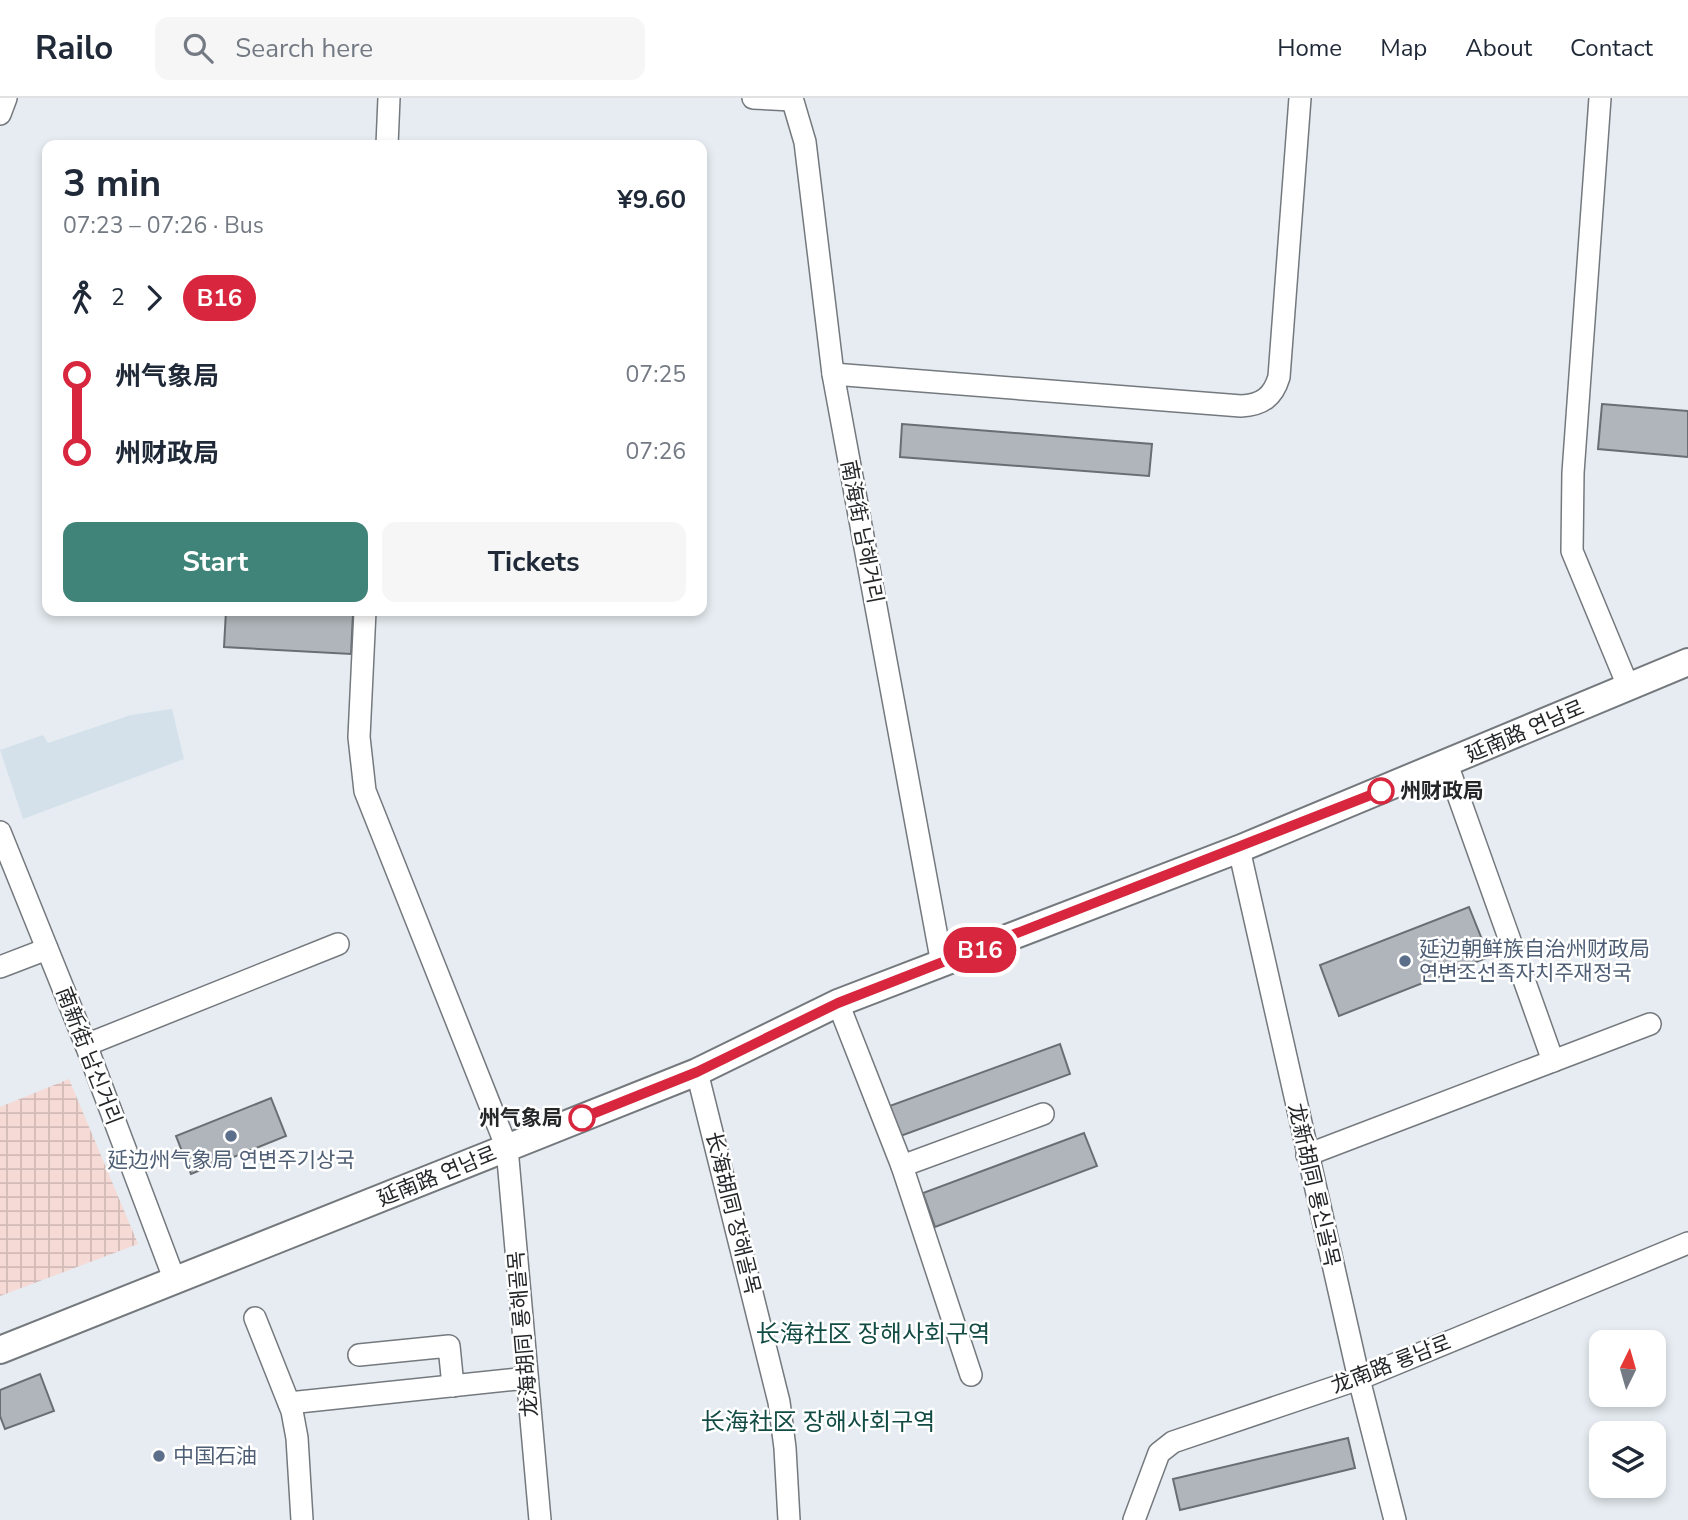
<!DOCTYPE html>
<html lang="en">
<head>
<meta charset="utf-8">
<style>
  :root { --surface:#fff; --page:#f6f6f7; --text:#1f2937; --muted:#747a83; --line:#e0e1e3; --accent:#408479 }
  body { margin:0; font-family:"Nunito Sans","Noto Sans SC","Noto Sans KR",sans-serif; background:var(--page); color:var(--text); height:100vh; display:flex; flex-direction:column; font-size:26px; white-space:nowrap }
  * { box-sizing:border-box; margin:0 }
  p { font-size:23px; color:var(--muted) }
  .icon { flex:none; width:38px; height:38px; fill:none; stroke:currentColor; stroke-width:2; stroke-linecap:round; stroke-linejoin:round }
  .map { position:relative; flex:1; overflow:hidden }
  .sheet { position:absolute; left:42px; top:42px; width:665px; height:476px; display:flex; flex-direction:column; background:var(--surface); border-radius:14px; box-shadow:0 4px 10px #0003 }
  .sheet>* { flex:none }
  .badge { padding:0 14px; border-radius:23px; font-size:24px; line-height:46px }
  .needle { width:46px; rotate:5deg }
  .controls { position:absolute; left:1589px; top:1232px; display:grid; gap:14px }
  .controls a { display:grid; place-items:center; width:77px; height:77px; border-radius:14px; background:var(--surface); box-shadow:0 4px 10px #0003; font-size:35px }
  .map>.badge { position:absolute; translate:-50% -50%; box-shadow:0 0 0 4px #fff }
  .legs { display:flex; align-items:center; gap:10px; height:77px; padding:0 21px; font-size:23px }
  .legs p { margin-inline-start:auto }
  .overview { display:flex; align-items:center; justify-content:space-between; height:119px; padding:0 21px }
  h1 { font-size:38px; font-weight:700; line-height:52px }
  .action { display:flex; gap:14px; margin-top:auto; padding:14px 21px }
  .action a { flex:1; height:80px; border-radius:14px; background:var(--accent); color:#fff; font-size:28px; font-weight:700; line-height:80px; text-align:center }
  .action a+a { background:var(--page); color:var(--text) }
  ul { padding:0 21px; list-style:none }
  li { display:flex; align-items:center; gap:24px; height:77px; font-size:26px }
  li i { display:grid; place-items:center; width:10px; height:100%; margin:0 9px; background:currentColor }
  li i::after { content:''; width:18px; height:18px; margin:-9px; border:5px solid; border-radius:50%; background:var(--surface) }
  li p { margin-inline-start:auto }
  li:first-child i { background:linear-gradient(#0000 50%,currentColor 0) }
  li:last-child i { background:linear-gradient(currentColor 50%,#0000 0) }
  header { display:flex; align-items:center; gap:42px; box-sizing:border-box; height:98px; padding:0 35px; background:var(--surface); border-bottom:2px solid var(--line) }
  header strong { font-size:33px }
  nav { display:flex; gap:38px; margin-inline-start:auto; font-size:24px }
  .search { width:490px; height:63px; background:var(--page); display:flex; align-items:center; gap:18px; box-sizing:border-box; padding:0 24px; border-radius:14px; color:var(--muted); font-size:26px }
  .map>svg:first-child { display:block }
  .industrial { fill:url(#industrial-grid) }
  .built { fill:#d4e1eb }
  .building { fill:#afb5ba; stroke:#696e73; stroke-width:2 }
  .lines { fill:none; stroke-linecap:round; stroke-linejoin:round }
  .minor-casing { stroke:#74797e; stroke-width:24 }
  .major-casing { stroke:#74797e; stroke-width:30 }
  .minor { stroke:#fff; stroke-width:21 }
  .major { stroke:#fff; stroke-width:26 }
  .line-1-casing { stroke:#fff; stroke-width:16 }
  .line-1 { stroke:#d7263d; stroke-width:10 }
  .stop-1-dot { fill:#fff; stroke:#d7263d; stroke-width:3.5 }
  .service-dot { fill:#5c6f8a; stroke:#fff; stroke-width:2.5 }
  .labels { text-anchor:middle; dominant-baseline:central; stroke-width:5; stroke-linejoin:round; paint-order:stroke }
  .street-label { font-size:21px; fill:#242628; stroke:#fff }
  .stop-label { font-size:21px; font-weight:bold; fill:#242628; stroke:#fff; text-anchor:start }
  .service-label { font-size:21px; fill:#4e5e75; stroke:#fff; text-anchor:start }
  .quarter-label { font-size:24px; fill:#114b43; stroke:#fff }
</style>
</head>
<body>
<header>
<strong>Railo</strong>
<div class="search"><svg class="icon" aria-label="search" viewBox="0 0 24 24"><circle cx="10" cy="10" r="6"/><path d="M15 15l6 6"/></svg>Search here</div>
<nav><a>Home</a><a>Map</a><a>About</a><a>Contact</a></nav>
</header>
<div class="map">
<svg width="1688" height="1422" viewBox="0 0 1688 1422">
  <defs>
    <pattern id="industrial-grid" width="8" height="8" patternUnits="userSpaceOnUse" patternTransform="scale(1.75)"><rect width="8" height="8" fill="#f5dad6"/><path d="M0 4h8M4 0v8" fill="none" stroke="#d2bbb8"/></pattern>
  </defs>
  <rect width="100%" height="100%" fill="#e6ecf1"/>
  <polygon class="industrial" points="69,981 138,1146 0,1198 0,1009"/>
  <polygon class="built" points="172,611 184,661 23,721 0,652 43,637 48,645 131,617"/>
  <g class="building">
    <polygon points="1602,306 1688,313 1688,359 1598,351"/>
    <polygon points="902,326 1152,346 1149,378 900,359"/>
    <polygon points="226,513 353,516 351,556 224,549"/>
    <polygon points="1469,809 1489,859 1339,918 1320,867"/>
    <polygon points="1060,946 1070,976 895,1040 884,1010"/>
    <polygon points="271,1000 286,1038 191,1076 176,1038"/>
    <polygon points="1084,1035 1097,1068 935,1129 923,1095"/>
    <polygon points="40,1276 54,1313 5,1331 0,1318 0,1292"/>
    <polygon points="1348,1340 1355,1370 1180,1412 1173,1381"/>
  </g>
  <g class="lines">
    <g class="minor-casing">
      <g id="minor">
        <polyline points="753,0 792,2"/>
        <polyline points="792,0 805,44 833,276 942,866"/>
        <polyline points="1600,0 1573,375 1572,453 1628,588"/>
        <polyline points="0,16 6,0"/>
        <polyline points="387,47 389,0"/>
        <path d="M833,276L1241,308C1262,307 1273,299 1279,279L1300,0"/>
        <polyline points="365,513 359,639 365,693 507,1050 540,1422"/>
        <polyline points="1447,666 1553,963"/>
        <polyline points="0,734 86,947 175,1183"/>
        <polyline points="1239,751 1359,1281 1395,1422"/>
        <polyline points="0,869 47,851"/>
        <polyline points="838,905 902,1068 971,1277"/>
        <polyline points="86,947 338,846"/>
        <polyline points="697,974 779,1304 785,1350 789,1422"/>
        <polyline points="1307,1057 1650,926"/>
        <polyline points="902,1068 1043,1016"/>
        <polyline points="255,1220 292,1313 297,1340 302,1422"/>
        <polyline points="359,1257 449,1248 453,1288"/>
        <polyline points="289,1305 527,1280"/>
        <polyline points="1134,1422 1159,1355 1173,1344 1359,1281 1688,1145"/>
      </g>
    </g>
    <g class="major-casing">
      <polyline id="major" points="0,1252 697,974 838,905 1239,751 1688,564"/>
    </g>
    <use href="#minor" class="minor"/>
    <use href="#major" class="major"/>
  </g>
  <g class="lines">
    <g class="line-1-casing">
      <polyline id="line-1" points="582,1020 697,974 838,905 1381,693"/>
    </g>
    <use href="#line-1" class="line-1"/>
  </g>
  <g class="stop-1-dot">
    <circle cx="1381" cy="693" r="12"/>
    <circle cx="582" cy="1020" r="12"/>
  </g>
  <g class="service-dot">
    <circle cx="1405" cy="863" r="7"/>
    <circle cx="231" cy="1038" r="7"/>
    <circle cx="159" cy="1358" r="7"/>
  </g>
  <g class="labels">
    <g class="street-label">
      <text transform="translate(862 434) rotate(79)">南海街 남해거리</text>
      <text transform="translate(1525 633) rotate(-23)">延南路 연남로</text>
      <text transform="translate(89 958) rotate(69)">南新街 남신거리</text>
      <text transform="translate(437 1078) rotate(-22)">延南路 연남로</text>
      <text transform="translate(1314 1087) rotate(77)">龙新胡同 룡신골목</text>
      <text transform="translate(733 1115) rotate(76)">长海胡同 장해골목</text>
      <text transform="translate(523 1236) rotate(-95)">龙海胡同 룡해골목</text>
      <text transform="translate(1391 1266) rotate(-21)">龙南路 룡남로</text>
    </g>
    <g class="stop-label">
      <text x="1400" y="693">州财政局</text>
      <text x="563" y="1020" text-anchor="end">州气象局</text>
    </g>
    <g class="service-label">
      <text x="1419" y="851">延边朝鲜族自治州财政局<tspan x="1419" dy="24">연변조선족자치주재정국</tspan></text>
      <text x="231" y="1062" text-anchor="middle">延边州气象局 연변주기상국</text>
      <text x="173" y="1358">中国石油</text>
    </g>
    <g class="quarter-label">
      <text x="873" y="1236">长海社区 장해사회구역</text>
      <text x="818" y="1324">长海社区 장해사회구역</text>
    </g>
  </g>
</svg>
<div class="controls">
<a><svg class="needle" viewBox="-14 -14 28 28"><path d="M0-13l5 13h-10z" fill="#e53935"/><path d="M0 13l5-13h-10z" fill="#747a83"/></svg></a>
<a><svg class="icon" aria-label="layers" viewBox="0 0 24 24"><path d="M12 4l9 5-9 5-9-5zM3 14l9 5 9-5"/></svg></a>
</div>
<b class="badge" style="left:980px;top:852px;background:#d7263d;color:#fff">B16</b>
<section class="sheet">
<div class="overview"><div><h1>3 min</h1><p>07:23 – 07:26 · Bus</p></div><b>¥9.60</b></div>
<div class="legs"><svg class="icon" aria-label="walk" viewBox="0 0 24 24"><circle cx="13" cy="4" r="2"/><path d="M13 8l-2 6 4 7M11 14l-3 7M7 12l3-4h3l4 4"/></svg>2<svg class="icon" aria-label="forward" viewBox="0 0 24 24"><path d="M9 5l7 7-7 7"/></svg><b class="badge" style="background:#d7263d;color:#fff">B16</b></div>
<ul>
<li><i style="color:#d7263d"></i><b>州气象局</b><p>07:25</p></li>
<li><i style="color:#d7263d"></i><b>州财政局</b><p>07:26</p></li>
</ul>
<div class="action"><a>Start</a><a>Tickets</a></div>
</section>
</div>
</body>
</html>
